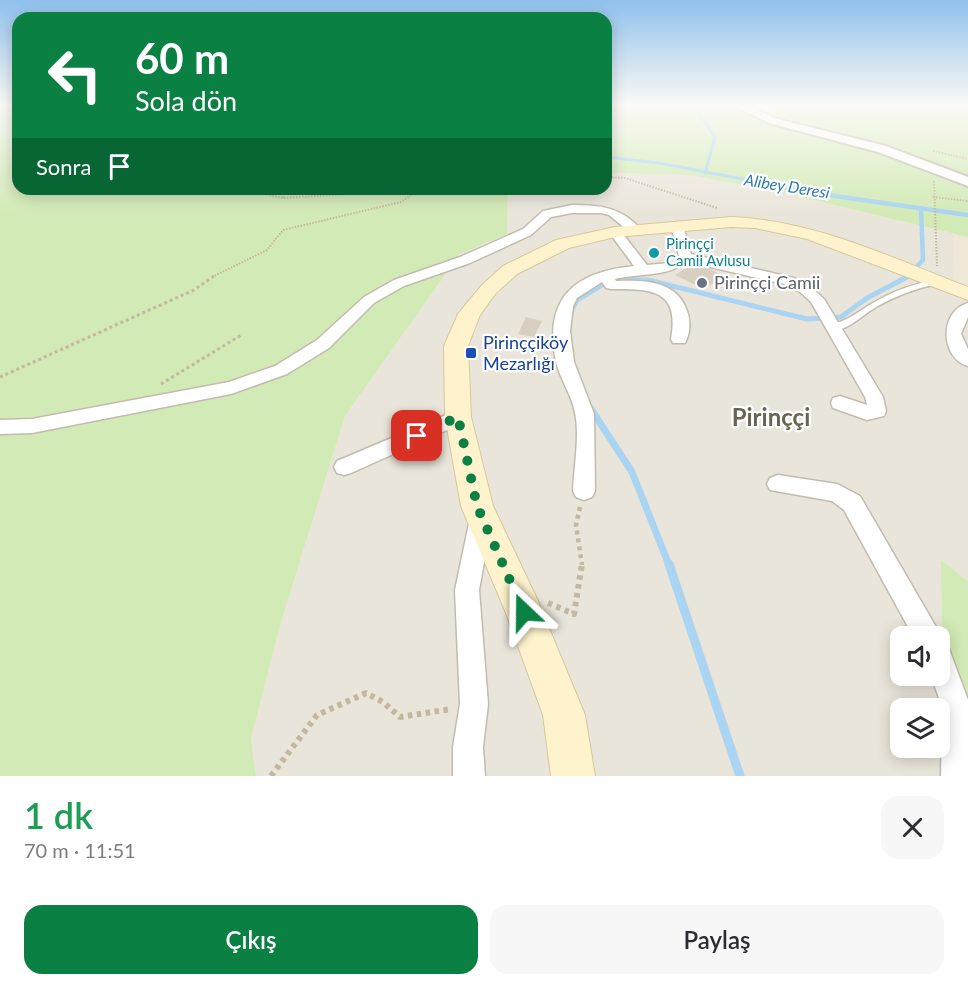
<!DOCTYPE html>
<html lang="tr">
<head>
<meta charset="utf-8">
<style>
  body { margin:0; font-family:Lato,sans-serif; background:#f7f7f7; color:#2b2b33; height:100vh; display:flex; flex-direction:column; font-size:22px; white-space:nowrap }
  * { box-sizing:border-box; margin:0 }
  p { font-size:20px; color:#7c7c81 }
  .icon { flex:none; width:33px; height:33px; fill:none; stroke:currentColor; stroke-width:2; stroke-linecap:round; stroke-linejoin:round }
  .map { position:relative; height:776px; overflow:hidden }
  .drawer { display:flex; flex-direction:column; background:#fff; flex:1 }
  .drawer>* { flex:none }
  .guide { position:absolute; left:12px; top:12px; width:600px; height:183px; border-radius:18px; box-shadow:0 3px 15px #0003; background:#0b8043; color:#fff; overflow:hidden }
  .fabs { position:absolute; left:890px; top:626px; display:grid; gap:12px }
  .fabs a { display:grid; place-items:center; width:60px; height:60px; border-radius:12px; background:#fff; box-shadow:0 3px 15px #0003; font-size:30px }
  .pin { position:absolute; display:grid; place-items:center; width:51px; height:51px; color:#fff; margin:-26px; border-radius:12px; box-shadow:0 3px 9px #0006 }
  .me { position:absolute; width:66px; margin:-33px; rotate:337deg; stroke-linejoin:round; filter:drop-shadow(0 0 4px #0008) }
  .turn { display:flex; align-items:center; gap:21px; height:126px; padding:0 24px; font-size:27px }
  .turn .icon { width:78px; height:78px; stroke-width:2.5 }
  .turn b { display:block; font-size:42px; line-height:51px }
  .then { display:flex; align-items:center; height:57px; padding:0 24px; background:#0003; gap:12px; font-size:22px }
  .round { display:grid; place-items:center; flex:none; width:63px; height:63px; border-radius:18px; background:#f7f7f7 }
  .summary { display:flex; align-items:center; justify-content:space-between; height:102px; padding:0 24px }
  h1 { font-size:36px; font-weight:600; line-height:45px; color:#1e9e55 }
  .cta { display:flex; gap:12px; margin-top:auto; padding:12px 24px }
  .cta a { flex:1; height:69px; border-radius:18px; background:#0b8043; color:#fff; font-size:24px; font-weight:600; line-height:69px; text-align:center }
  .cta a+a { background:#f7f7f7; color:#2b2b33 }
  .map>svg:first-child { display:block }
  .residential { fill:#eae5da; fill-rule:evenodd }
  .education { fill:#efe8d6 }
  .green { fill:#d2eab5 }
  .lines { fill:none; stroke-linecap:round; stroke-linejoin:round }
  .stream-far4 { stroke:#a9d4f2; stroke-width:3 }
  .stream-far3 { stroke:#a9d4f2; stroke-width:4.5 }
  .stream-far2 { stroke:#a9d4f2; stroke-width:5 }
  .stream-far1 { stroke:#a9d4f2; stroke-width:7 }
  .stream { stroke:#a9d4f2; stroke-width:9 }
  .building { fill:#d8cfc1 }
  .service-casing { stroke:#c2bbae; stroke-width:3 }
  .minor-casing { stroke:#c2bbae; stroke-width:3 }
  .tertiary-casing { stroke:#c2bbae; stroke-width:4 }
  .secondary-casing { stroke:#d6c79b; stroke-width:2 }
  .path-far3 { stroke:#c4b79f; stroke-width:2; stroke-dasharray:1.5 1.5; stroke-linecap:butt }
  .path-far2 { stroke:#c4b79f; stroke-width:3; stroke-dasharray:3 3; stroke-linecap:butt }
  .path-far1 { stroke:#c4b79f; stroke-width:4.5; stroke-dasharray:4 4; stroke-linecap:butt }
  .path { stroke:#c4b79f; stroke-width:6; stroke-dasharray:4.5 4.5; stroke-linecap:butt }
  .service { fill:#fff; fill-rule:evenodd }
  .minor { fill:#fff; fill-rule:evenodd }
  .tertiary { fill:#fff; fill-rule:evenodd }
  .secondary { fill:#fff3cd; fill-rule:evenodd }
  .route { stroke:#0b8043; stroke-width:10; stroke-dasharray:0 18 }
  .culture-dot { fill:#0f9aa8; stroke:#fff; stroke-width:2 }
  .worship-dot { fill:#6b7280; stroke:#fff; stroke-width:2 }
  .transit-dot { fill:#1a4fb4; stroke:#fff; stroke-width:2 }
  .labels { text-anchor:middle; stroke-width:4.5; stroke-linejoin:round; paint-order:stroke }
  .far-culture-label { font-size:15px; fill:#0d838f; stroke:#fff; text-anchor:start }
  .far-water-label { font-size:16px; font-style:italic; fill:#2e7ab2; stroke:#fff }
  .worship-label { font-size:18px; fill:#5b616d; stroke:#fff; text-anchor:start }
  .transit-label { font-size:18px; fill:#164399; stroke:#fff; text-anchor:start }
  .district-label { font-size:24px; font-weight:bold; fill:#6e6250; stroke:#fff }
</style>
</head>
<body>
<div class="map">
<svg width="968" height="776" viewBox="0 0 968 776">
  <rect width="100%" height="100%" fill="#f6f3ec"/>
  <path class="residential" d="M606,173L689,175L780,192L968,237V581L941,560L943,776H256L251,739L280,626L345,416L460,254L507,234L508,189H606ZM900,636H939V675H900ZM900,708H939V747H900Z"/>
  <path class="education" d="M953,234L968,239V288L954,282Z"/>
  <path class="green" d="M0,106H18V189H508L507,234L460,254L345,416L280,626L251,739L256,776H0Z
    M743,106L776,121L775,106H968V237L780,192L689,175L606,173V107Z
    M941,560L968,581V776H943Z"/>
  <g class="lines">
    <path class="stream-far4" d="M694,106L715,137L705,173
      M606,157L659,163L753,181"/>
    <path class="stream-far3" d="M745,180L814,193L968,215
      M907,277L923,260L921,209"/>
    <path class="stream-far2" d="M618,280H648L807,319L841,317L867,298L909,276
      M570,313L577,300L602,285"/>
    <path class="stream-far1" d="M591,409L632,472L669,565"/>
    <path class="stream" d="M669,564L740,776"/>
  </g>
  <path class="building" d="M691,265L710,269L724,276L704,289L675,275Z
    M526,317L542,321L534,337L518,334Z"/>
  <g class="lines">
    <defs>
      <path id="service" d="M935,280L939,282L938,284C915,288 896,296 876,307C866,313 855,323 844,328C839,330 835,329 831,326L832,324C847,322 860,310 873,303C893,291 913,284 935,280Z"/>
      <path id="minor" d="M572,205C600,205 622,207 641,230L639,233H631L609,215L601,213H572L551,217L531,235L470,263L404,286L374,303L329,348L287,374L231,394L32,433L0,434V420L32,419L229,382L275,366L317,340L364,297L394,280L460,257L523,229L543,211Z
        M677,222L683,226L691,254L794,278L810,286L824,299L883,397L886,411L884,416L867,420L833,408L831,403L833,398L840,396L867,405L865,397L811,302L800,292L784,284L680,260L671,226Z
        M615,228L619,229L647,265L670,263L677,267C668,275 629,275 615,279L616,281C643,280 677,280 687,311C691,321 690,334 685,343H673L671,339C680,289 651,289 611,289L606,288L602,282L577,298L573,306L570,331L574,362L594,414L595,491L592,497L584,500L576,497L573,491C574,468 580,434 575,413C572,395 560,379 556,362C543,298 574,272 634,266L609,232Z
        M968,303V317L961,334L968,349V366C940,358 939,311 968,303Z
        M458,410L465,412L467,417L465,422L351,473L344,475L337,473L334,467L337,461Z
        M778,475L837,484L860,496L936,627L940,636L939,639V636H913L844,510L832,501L770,490L767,484L770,478Z
        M481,509L489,512L492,519L479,590L488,704L483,747L485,776H453V747L460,704L455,590L470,519L473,512Z
        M939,645L949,649L968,700V776H941L942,707L931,675H939Z"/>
      <path id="tertiary" d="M735,106H749L777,119L886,146L968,177V186L878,152L769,123Z"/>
      <path id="secondary" d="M731,217C814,220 892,258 968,287V300L807,239L755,228L731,227L615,237L569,248L517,274L496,293L480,315L468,346L471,417L493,506L537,599L585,715L595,776H551L543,715L506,613L461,506L445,417L444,346L458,314L482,285L503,266L556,240L615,227Z"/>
    </defs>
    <use href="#service" class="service-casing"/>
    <use href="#minor" class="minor-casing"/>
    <use href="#tertiary" class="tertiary-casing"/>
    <use href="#secondary" class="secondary-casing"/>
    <path class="path-far3" d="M933,151L968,159
      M606,177L625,178L717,208
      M934,181L937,266
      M243,189L283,198L428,189
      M933,197L968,201
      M283,198L286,189
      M212,277L267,250L283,230L401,202L418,190"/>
    <path class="path-far2" d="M0,377L194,290L214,276
      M161,384L243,334"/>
    <path class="path-far1" d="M580,507L576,525L582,565"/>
    <path class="path" d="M548,603L574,614L582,564
      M271,776L317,715L366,693L383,702L400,717L451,709"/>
    <use href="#service" class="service"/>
    <use href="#minor" class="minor"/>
    <use href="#tertiary" class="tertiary"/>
    <use href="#secondary" class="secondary"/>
  </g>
  <linearGradient id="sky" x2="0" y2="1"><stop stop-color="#8fc1ec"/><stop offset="0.49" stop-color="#fbfaf6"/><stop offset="1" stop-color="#fbfaf6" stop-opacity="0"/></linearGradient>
  <rect width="968" height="215" fill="url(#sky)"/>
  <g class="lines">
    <path class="route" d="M417,436L458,417L477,506L524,612"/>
  </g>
  <circle class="culture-dot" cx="654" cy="253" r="6"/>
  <circle class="worship-dot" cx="702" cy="283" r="6"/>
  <rect class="transit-dot" x="465" y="347" width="12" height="12" rx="3"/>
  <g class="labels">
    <g class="far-culture-label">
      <text x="666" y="249">Pirinççi<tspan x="666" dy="17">Camii Avlusu</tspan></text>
    </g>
    <g class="far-water-label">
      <text transform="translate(787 186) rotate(9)" y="6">Alibey Deresi</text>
    </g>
    <g class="worship-label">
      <text x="714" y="289">Pirinççi Camii</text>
    </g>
    <g class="transit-label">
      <text x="483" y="349">Pirinççiköy<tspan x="483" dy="21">Mezarlığı</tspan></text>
    </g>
    <g class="district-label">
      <text x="771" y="426">Pirinççi</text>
    </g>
  </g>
</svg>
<div class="fabs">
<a><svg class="icon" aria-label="sound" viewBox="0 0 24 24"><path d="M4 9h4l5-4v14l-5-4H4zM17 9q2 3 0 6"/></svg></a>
<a><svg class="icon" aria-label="layers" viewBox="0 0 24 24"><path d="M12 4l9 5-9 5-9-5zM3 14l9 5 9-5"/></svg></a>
</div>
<div class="pin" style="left:417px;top:436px;background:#d93025"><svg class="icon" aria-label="arrive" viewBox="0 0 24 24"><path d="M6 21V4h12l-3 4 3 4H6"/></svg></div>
<svg class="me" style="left:524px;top:612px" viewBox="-20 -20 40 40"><path d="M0-17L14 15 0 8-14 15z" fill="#0b8043" stroke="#fff" stroke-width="4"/></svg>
<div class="guide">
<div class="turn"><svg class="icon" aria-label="left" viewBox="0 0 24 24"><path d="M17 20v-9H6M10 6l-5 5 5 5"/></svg><div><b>60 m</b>Sola dön</div></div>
<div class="then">Sonra<svg class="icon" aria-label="arrive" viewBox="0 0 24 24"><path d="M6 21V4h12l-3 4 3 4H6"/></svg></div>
</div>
</div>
<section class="drawer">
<div class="summary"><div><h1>1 dk</h1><p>70 m · 11:51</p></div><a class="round"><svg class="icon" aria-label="close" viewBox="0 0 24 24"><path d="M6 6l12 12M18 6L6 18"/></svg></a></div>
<div class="cta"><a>Çıkış</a><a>Paylaş</a></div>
</section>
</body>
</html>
